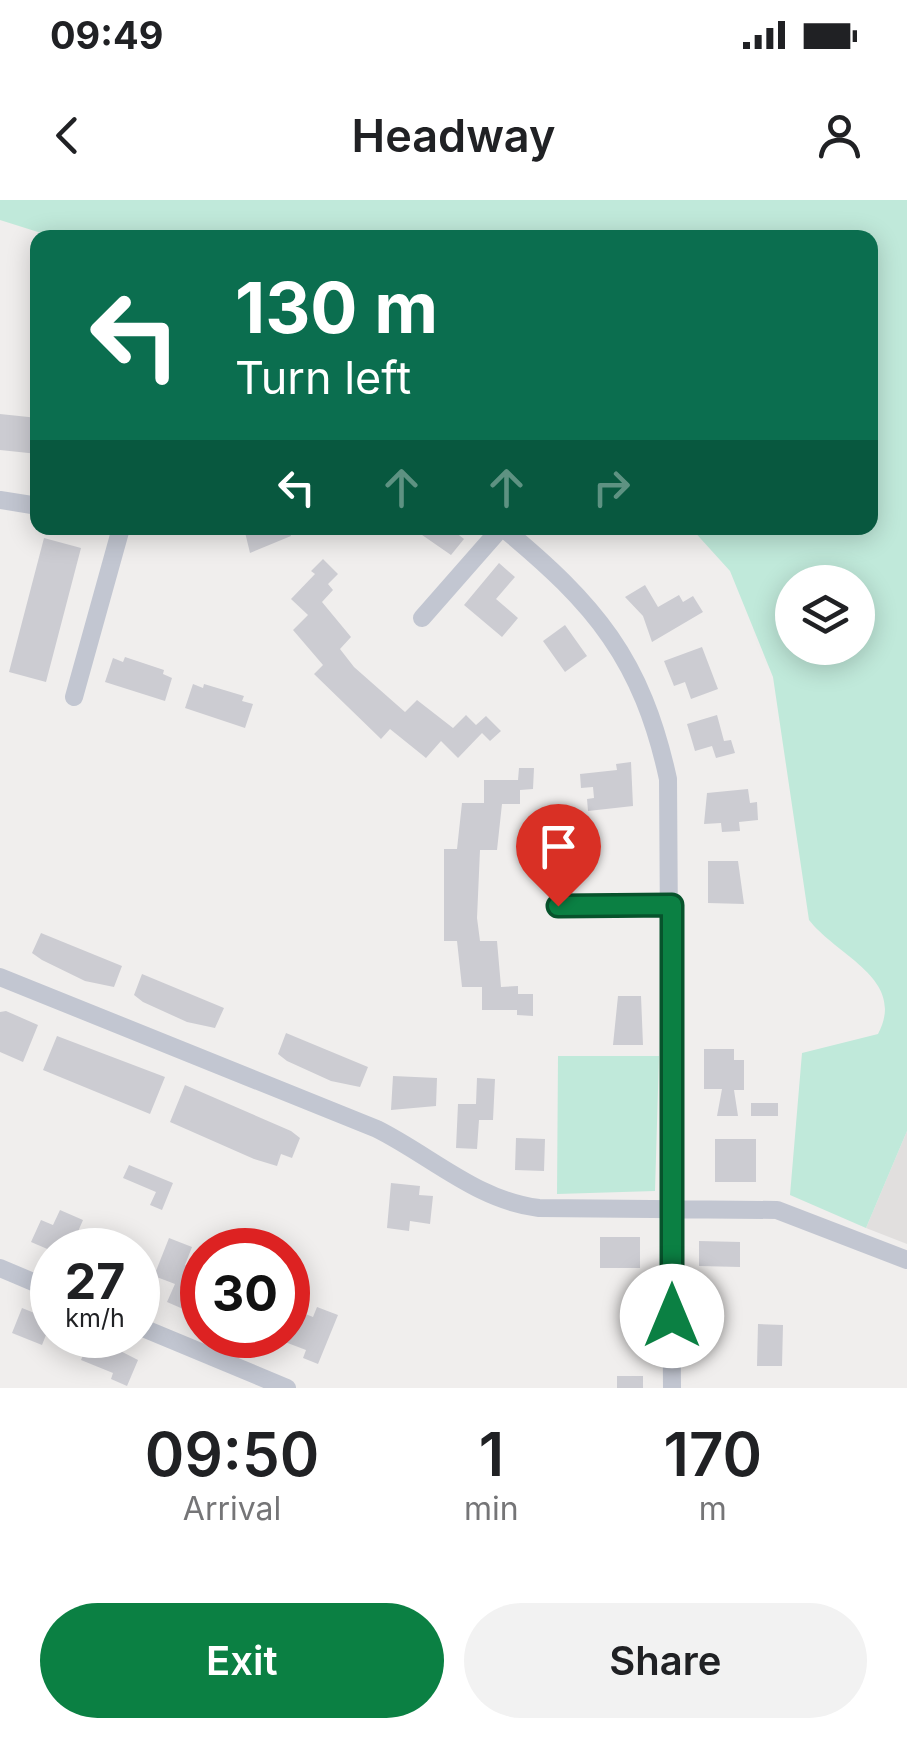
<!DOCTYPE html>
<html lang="en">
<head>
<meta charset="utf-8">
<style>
  body { margin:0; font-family:Inter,sans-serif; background:#f2f2f2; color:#202124; height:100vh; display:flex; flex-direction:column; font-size:38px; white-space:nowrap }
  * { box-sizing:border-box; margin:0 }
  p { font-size:32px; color:#757577 }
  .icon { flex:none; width:55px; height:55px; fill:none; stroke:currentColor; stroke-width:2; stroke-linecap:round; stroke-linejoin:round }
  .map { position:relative; height:1188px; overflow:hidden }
  .panel { display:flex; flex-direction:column; background:#fff; flex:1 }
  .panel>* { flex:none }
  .hud { position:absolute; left:30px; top:30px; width:848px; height:305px; border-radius:20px; box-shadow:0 5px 25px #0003; background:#0b6e4f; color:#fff; overflow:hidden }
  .controls { position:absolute; left:775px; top:365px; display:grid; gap:20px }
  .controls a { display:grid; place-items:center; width:100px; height:100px; border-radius:50%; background:#fff; box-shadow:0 5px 25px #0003; font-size:50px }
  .speed { position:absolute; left:30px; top:1028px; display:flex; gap:20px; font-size:50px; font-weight:700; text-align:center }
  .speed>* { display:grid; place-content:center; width:130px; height:130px; border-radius:50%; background:#fff; box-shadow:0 5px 25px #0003; line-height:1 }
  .speed small { font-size:25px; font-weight:400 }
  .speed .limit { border:15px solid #d22; background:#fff; color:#111 }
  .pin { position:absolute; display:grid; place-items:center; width:85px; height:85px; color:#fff; margin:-102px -42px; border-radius:50% 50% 50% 0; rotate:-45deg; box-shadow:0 0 10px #0007 }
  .pin .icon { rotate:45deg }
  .me { position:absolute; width:110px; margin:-55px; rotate:0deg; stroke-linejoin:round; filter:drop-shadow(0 0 8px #0008) }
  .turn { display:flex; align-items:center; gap:35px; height:210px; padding:0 40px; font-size:45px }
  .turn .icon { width:130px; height:130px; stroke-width:2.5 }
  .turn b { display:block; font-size:70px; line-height:85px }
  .lanes { display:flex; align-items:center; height:95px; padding:0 40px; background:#0003; justify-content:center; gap:50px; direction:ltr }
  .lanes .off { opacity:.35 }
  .eta { display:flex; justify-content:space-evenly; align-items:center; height:170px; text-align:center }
  .eta b { font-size:60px; font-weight:600; line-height:70px }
  .primary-button { display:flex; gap:20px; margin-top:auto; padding:20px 40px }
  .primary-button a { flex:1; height:115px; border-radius:60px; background:#0b8043; color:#fff; font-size:40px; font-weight:600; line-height:115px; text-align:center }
  .primary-button a+a { background:#f2f2f2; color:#202124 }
  .status { display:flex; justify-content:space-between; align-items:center; height:70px; padding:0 50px; background:#fff; direction:ltr }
  .status svg { height:28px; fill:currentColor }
  header { display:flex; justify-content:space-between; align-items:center; height:130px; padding:0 40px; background:#fff; font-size:45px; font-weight:600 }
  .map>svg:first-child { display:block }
  .education { fill:#e1dfde }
  .green { fill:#c0e9da; fill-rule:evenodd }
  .building { fill:#ccccd2 }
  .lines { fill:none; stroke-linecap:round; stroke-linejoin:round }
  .minor { stroke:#c2c6d1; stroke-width:18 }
  .route-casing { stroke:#07532c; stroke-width:25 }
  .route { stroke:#0b8043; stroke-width:18 }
</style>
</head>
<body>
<div class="status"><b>09:49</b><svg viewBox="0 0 49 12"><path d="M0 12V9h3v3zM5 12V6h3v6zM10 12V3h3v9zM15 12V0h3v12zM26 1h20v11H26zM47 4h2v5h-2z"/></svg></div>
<header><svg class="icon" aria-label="back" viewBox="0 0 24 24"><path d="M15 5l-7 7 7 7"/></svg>Headway<svg class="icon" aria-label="person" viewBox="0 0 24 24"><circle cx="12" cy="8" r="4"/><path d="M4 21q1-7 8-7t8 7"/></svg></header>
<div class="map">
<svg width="907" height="1188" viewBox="0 0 907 1188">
  <rect width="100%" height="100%" fill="#f0eeed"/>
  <path class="education" d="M907,931V1044L866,1028Z"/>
  <path class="green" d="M0,0H907V931L866,1028L790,995L802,853L878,834C907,779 838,757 809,720L773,477L730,371L691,328H870V38H57L0,20ZM792,382H858V448H792Z
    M558,856H659L655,991L557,994Z"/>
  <path class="building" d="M0,214L38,218V254L0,250Z
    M244,328H288L291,336L250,353Z
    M412,328H450L464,339L451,355Z
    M44,338L81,348L46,482L9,472Z
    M323,359L338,374L328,384L333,390L322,402L351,437L340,449L354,467L405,512L417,500L453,528L466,515L476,525L486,516L501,531L490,541L482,533L458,558L441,541L426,558L390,529L381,539L314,474L323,465L293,430L308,415L291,399L315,374L311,371Z
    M499,363L515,377L496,399L518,418L502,437L464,405Z
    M645,385L658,407L679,395L683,402L693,396L703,412L652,442L643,416L625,397Z
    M565,425L587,456L565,472L543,441Z
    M702,447L718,489L691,499L685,482L674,486L664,461Z
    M125,457L164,470L163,474L172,478L165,501L105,482L113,458L123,462Z
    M193,484L203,488L204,484L244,496L242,501L253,504L245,528L185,508Z
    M717,515L724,541L731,540L735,553L716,558L712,546L695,551L687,524Z
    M631,562L633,606L588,611L587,599L594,598L593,587L581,588L580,574L617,570L616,564Z
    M519,568H534L533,589L520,590V604H502L497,650H480L477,718L480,741H497L501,787L518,786V794H533V816L517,815V810H482V787H462L457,741H444V649H457L462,603H484V580H518Z
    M748,589L750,603L757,602L758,620L739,622L740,631L722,632L721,623L704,624L707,593Z
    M708,661H738L744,704L708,703Z
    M41,733L122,766L114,787L85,781L42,760L32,753Z
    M142,774L224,808L215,828L187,822L143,802L134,795Z
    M618,796H641L643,845H613Z
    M6,811L38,825L23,862L0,852V812Z
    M286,833L368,867L360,887L331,881L287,861L278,854Z
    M57,836L165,877L150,914L43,870Z
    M704,849H734V860H744V890H734L738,916H717L722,889H704Z
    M393,876L437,878L436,906L391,910Z
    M477,878L495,879L493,920H479L477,949L456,948L458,904H476Z
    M185,885L291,931L300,938L292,958L281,954L277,966L254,959L170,922Z
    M751,903H778V916H751Z
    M516,938L545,939L544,971L515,970Z
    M715,939H756V982H715Z
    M129,965L173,983L162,1010L150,1005L156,992L123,978Z
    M391,983L420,986L419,995L433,996L430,1024L410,1021L409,1031L387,1028Z
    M60,1010L83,1020L70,1050L52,1051L31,1042L41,1020L53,1025Z
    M600,1037H640V1068H600Z
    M169,1038L192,1047L185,1065L202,1072L190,1112L167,1102L175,1084L154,1076Z
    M699,1041L740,1042V1067L699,1066Z
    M317,1107L338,1115L318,1164L303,1158L306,1150L285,1142L298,1111L313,1117Z
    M22,1108L52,1120L42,1145L12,1133Z
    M758,1124L783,1125L782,1166H757Z
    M91,1136L138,1160L127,1186L111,1179L113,1173L81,1160Z
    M617,1176H643V1188H617Z"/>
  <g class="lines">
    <path class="minor" d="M0,300L38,306
      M503,328C595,404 642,459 668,579L672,1188
      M422,418L501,328
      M74,497L121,328
      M558,706L672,705
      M0,777L377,929C431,956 478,1001 539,1008L777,1010L907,1060
      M0,1068L52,1090
      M138,1126L287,1188"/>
  </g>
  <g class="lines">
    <defs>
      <path id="route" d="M558,706L672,705V1116"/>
    </defs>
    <use href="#route" class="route-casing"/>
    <use href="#route" class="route"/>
  </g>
</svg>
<div class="controls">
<a><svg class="icon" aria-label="layers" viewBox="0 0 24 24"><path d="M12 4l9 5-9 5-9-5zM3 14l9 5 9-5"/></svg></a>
</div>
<div class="speed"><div>27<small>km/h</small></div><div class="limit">30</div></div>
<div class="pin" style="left:558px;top:706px;background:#d93025"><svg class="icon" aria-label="arrive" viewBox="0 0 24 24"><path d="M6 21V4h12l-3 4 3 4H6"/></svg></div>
<svg class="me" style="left:672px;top:1116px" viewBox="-20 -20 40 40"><circle r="19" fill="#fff"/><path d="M0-13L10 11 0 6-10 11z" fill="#0b8043"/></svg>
<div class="hud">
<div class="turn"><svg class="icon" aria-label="left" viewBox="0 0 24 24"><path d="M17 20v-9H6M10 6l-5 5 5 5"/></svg><div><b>130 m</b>Turn left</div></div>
<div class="lanes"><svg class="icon" aria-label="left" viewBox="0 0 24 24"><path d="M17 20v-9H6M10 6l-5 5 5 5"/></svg><svg class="icon off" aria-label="ahead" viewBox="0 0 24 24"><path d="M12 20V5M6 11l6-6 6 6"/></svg><svg class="icon off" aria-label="ahead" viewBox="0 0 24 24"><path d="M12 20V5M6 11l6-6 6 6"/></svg><svg class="icon off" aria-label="right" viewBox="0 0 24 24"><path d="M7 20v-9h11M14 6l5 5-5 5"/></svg></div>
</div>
</div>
<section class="panel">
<div class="eta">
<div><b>09:50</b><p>Arrival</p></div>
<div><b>1</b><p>min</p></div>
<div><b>170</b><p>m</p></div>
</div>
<div class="primary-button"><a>Exit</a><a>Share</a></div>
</section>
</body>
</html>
